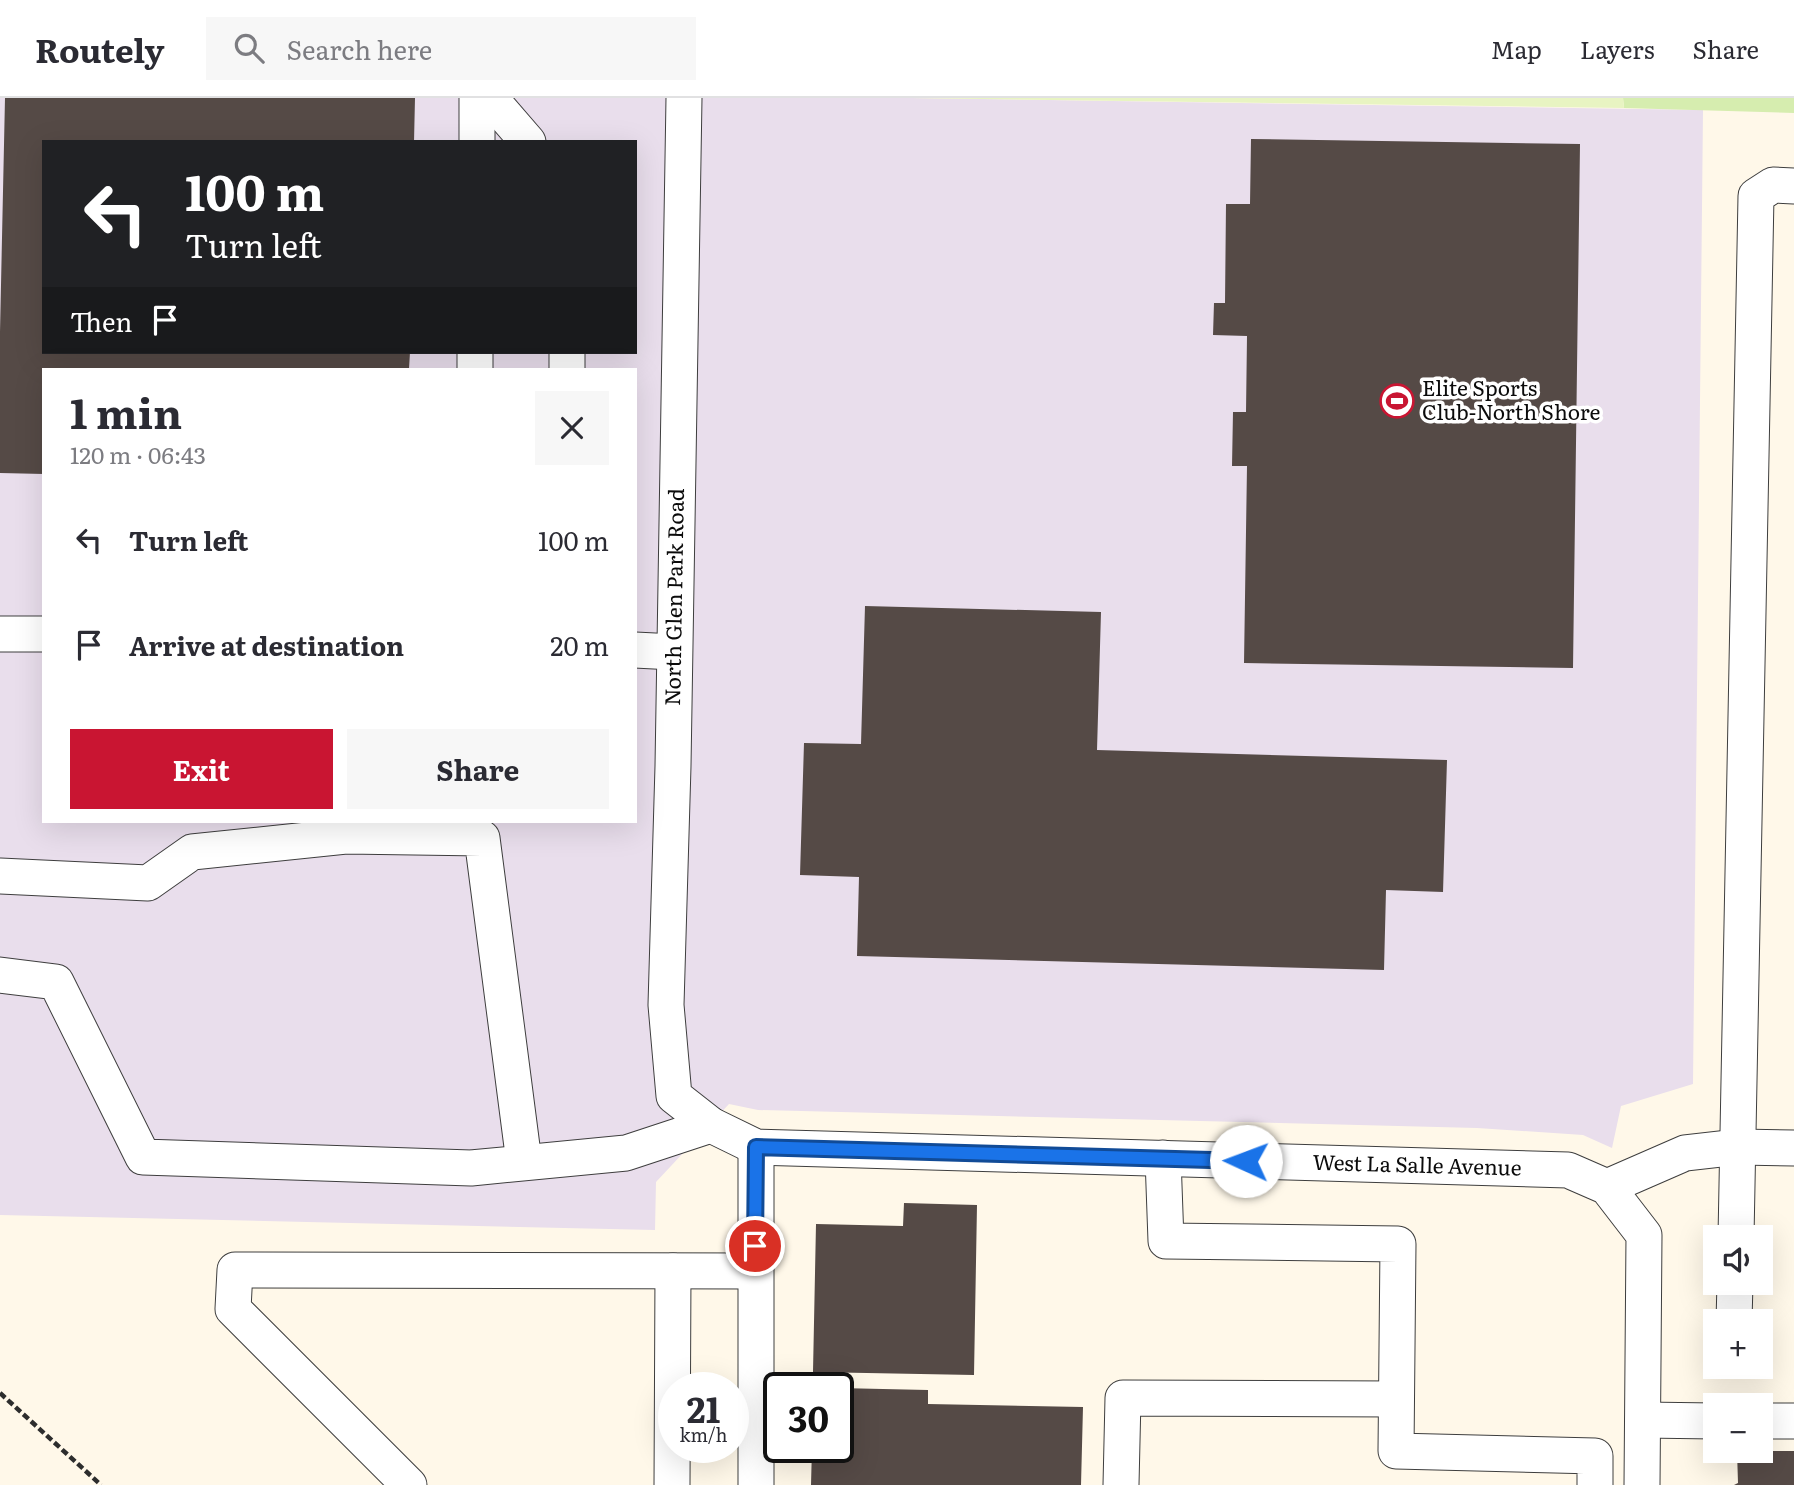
<!DOCTYPE html>
<html lang="en">
<head>
<meta charset="utf-8">
<style>
  body { margin:0; font-family:Literata,serif; background:#f7f7f7; color:#2b2b33; height:100vh; display:flex; flex-direction:column; font-size:26px; white-space:nowrap }
  * { box-sizing:border-box; margin:0 }
  p { font-size:23px; color:#7c7c81 }
  .icon { flex:none; width:38px; height:38px; fill:none; stroke:currentColor; stroke-width:2; stroke-linecap:round; stroke-linejoin:round }
  .map { position:relative; flex:1; overflow:hidden }
  .details { position:absolute; left:42px; top:270px; width:595px; height:455px; display:flex; flex-direction:column; background:#fff; border-radius:0px; box-shadow:0 7px 28px #0002 }
  .details>* { flex:none }
  .top-card { position:absolute; left:42px; top:42px; width:595px; height:214px; border-radius:0px; box-shadow:0 7px 28px #0002; background:#202124; color:#fff; overflow:hidden }
  .controls { position:absolute; left:1703px; top:1127px; display:grid; gap:14px }
  .controls a { display:grid; place-items:center; width:70px; height:70px; border-radius:0px; background:#fff; box-shadow:0 7px 28px #0002; font-size:35px }
  .speed { position:absolute; left:658px; top:1274px; display:flex; gap:14px; font-size:35px; font-weight:700; text-align:center }
  .speed>* { display:grid; place-content:center; width:91px; height:91px; border-radius:50%; background:#fff; box-shadow:0 7px 28px #0002; line-height:1 }
  .speed small { font-size:18px; font-weight:400 }
  .speed .limit { border:4px solid #111; border-radius:10px; background:#fff; color:#111 }
  .pin { position:absolute; display:grid; place-items:center; width:60px; height:60px; color:#fff; margin:-30px; border:4px solid #fff; border-radius:50%; box-shadow:0 2px 7px #0007 }
  .me { position:absolute; width:77px; margin:-38px; rotate:272deg; stroke-linejoin:round; filter:drop-shadow(0 0 5px #0008) }
  .turn { display:flex; align-items:center; gap:24px; height:147px; padding:0 28px; font-size:32px }
  .turn .icon { width:91px; height:91px; stroke-width:2.5 }
  .turn b { display:block; font-size:49px; line-height:60px }
  .then { display:flex; align-items:center; height:66px; padding:0 28px; background:#0003; gap:14px; font-size:26px }
  .round { display:grid; place-items:center; flex:none; width:74px; height:74px; border-radius:0px; background:#f7f7f7 }
  .overview { display:flex; align-items:center; justify-content:space-between; height:119px; padding:0 28px }
  h1 { font-size:42px; font-weight:700; line-height:52px }
  .cta { display:flex; gap:14px; margin-top:auto; padding:14px 28px }
  .cta a { flex:1; height:80px; border-radius:0px; background:#c91532; color:#fff; font-size:28px; font-weight:700; line-height:80px; text-align:center }
  .cta a+a { background:#f7f7f7; color:#2b2b33 }
  ul { padding:0; list-style:none }
  li { display:flex; align-items:center; gap:21px; height:105px; padding:0 28px }
  li div { flex:1 }
  li b { display:block; font-size:26px }
  li em { font-style:normal }
  header { display:flex; align-items:center; gap:42px; box-sizing:border-box; height:98px; padding:0 35px; background:#fff; border-bottom:2px solid #e1e1e2 }
  header strong { font-size:33px }
  nav { display:flex; gap:38px; margin-inline-start:auto; font-size:24px }
  .search { width:490px; height:63px; background:#f7f7f7; display:flex; align-items:center; gap:18px; box-sizing:border-box; padding:0 24px; border-radius:0px; color:#7c7c81; font-size:26px }
  .map>svg:first-child { display:block }
  .industrial { fill:#e9deec; fill-rule:evenodd }
  .green { fill:#d6edaf }
  .pitch { fill:#e8f4c2 }
  .building { fill:#554a46 }
  .lines { fill:none; stroke-linecap:round; stroke-linejoin:round }
  .minor-casing { stroke:#3e3e3e; stroke-width:37 }
  .path { stroke:#2d2d2d; stroke-width:4.5; stroke-dasharray:7 3.5; stroke-linecap:butt }
  .minor { stroke:#fff; stroke-width:35 }
  .route-casing { stroke:#114b97; stroke-width:18 }
  .route { stroke:#1a73e8; stroke-width:12 }
  .labels { text-anchor:middle; stroke-width:7; stroke-linejoin:round; paint-order:stroke }
  .poi-label { font-size:21px; fill:#0b0b0b; stroke:#fff; text-anchor:start }
  .street-label { font-size:21px; fill:#0b0b0b; stroke:#fff }
</style>
</head>
<body>
<header>
<strong>Routely</strong>
<div class="search"><svg class="icon" aria-label="search" viewBox="0 0 24 24"><circle cx="10" cy="10" r="6"/><path d="M15 15l6 6"/></svg>Search here</div>
<nav><a>Map</a><a>Layers</a><a>Share</a></nav>
</header>
<div class="map">
<svg width="1794" height="1387" viewBox="0 0 1794 1387">
  <rect width="100%" height="100%" fill="#fff8e9"/>
  <path class="industrial" d="M0,0H912L1703,12L1693,986L1621,1008L1612,1050L1583,1037L1477,1030L758,1012L729,1006L656,1084L655,1132L0,1117ZM44,44H635V254H44ZM44,271H635V723H44Z"/>
  <path class="green" d="M1623,0H1794V15L1624,10Z"/>
  <path class="pitch" d="M912,0H1623L1624,10Z"/>
  <path class="building" d="M5,0H415L414,44H44V254H410L409,271H44V376L0,375V234Z
    M1251,41L1580,46L1573,570L1244,565L1247,368H1232L1233,314H1246L1247,238L1213,237L1214,205H1225L1226,106H1250Z
    M865,508L1101,514L1097,652L1447,662L1443,794L1386,792L1384,872L857,858L859,779L800,777L804,645L861,646Z
    M904,1105L977,1107L974,1277L813,1274L816,1126L903,1128Z
    M838,1290L928,1292V1306L1083,1309L1081,1387H811L812,1349H838Z
    M1737,1353H1794V1387H1734L1738,1385Z"/>
  <g class="lines">
    <defs>
      <g id="minor">
        <path d="M490,0L528,44"/>
        <path id="s1" d="M684,0L673,668L666,907L674,998L711,1027L756,1049L1568,1072L1607,1089L1644,1137L1642,1387"/>
        <path d="M477,44V0"/>
        <path d="M475,271V254"/>
        <path d="M567,271V254"/>
        <path d="M0,536H44"/>
        <path d="M635,552L674,554"/>
        <path d="M0,778L148,785L192,754L346,738L482,740L524,1064"/>
        <path d="M0,877L56,884L143,1059L471,1070L626,1055L711,1027"/>
        <path d="M1163,1060L1166,1143L1398,1146L1396,1353L1595,1358V1387"/>
        <path d="M1607,1089L1685,1055L1738,1049L1794,1050"/>
        <path d="M1736,1139L1756,98L1773,87L1794,88"/>
        <path d="M1734,1223L1735,1185"/>
        <path d="M1643,1322L1715,1323"/>
        <path d="M1760,1323H1794"/>
        <path d="M409,1387L233,1211L235,1172L755,1173"/>
        <path d="M672,1387L673,1173"/>
        <path d="M756,1387V1049"/>
        <path d="M1121,1387L1123,1300L1396,1301"/>
      </g>
    </defs>
    <use href="#minor" class="minor-casing"/>
    <path class="path" d="M0,1295L101,1387"/>
    <use href="#minor" class="minor"/>
  </g>
  <g class="lines">
    <defs>
      <path id="route" d="M755,1148L756,1049L1246,1063"/>
    </defs>
    <use href="#route" class="route-casing"/>
    <use href="#route" class="route"/>
  </g>
  <defs>
    <symbol id="stadium-ring" viewBox="-11 -11 22 22"><circle r="9.5" fill="#fff" stroke="#c91532" stroke-width="1.5"/><path d="M0-5a6.5 5 0 1 0 0 10a6.5 5 0 1 0 0-10ZM-3.5-1.8h7v3.6h-7Z" fill="#c91532"/></symbol>
  </defs>
  <g fill-rule="evenodd">
    <use href="#stadium-ring" x="1378" y="284" width="38" height="38"/>
  </g>
  <g class="labels">
    <g class="poi-label">
      <text x="1422" y="298">Elite Sports<tspan x="1422" dy="24">Club-North Shore</tspan></text>
    </g>
    <g class="street-label">
      <text transform="translate(675 499) rotate(-89)" y="7">North Glen Park Road</text>
      <text dy="7" stroke="none"><textPath href="#s1" startOffset="1757">West La Salle Avenue</textPath></text>
    </g>
  </g>
</svg>
<div class="controls">
<a><svg class="icon" aria-label="sound" viewBox="0 0 24 24"><path d="M4 9h4l5-4v14l-5-4H4zM17 9q2 3 0 6"/></svg></a>
<a>+</a>
<a>−</a>
</div>
<div class="speed"><div>21<small>km/h</small></div><div class="limit">30</div></div>
<div class="pin" style="left:755px;top:1148px;background:#d93025"><svg class="icon" aria-label="arrive" viewBox="0 0 24 24"><path d="M6 21V4h12l-3 4 3 4H6"/></svg></div>
<svg class="me" style="left:1246px;top:1063px" viewBox="-20 -20 40 40"><circle r="19" fill="#fff"/><path d="M0-13L10 11 0 6-10 11z" fill="#1a73e8"/></svg>
<div class="top-card">
<div class="turn"><svg class="icon" aria-label="left" viewBox="0 0 24 24"><path d="M17 20v-9H6M10 6l-5 5 5 5"/></svg><div><b>100 m</b>Turn left</div></div>
<div class="then">Then<svg class="icon" aria-label="arrive" viewBox="0 0 24 24"><path d="M6 21V4h12l-3 4 3 4H6"/></svg></div>
</div>
<section class="details">
<div class="overview"><div><h1>1 min</h1><p>120 m · 06:43</p></div><a class="round"><svg class="icon" aria-label="close" viewBox="0 0 24 24"><path d="M6 6l12 12M18 6L6 18"/></svg></a></div>
<ul>
<li><svg class="icon" aria-label="left" viewBox="0 0 24 24"><path d="M17 20v-9H6M10 6l-5 5 5 5"/></svg><div><b>Turn left</b></div><em>100 m</em></li>
<li><svg class="icon" aria-label="arrive" viewBox="0 0 24 24"><path d="M6 21V4h12l-3 4 3 4H6"/></svg><div><b>Arrive at destination</b></div><em>20 m</em></li>
</ul>
<div class="cta"><a>Exit</a><a>Share</a></div>
</section>
</div>
</body>
</html>
